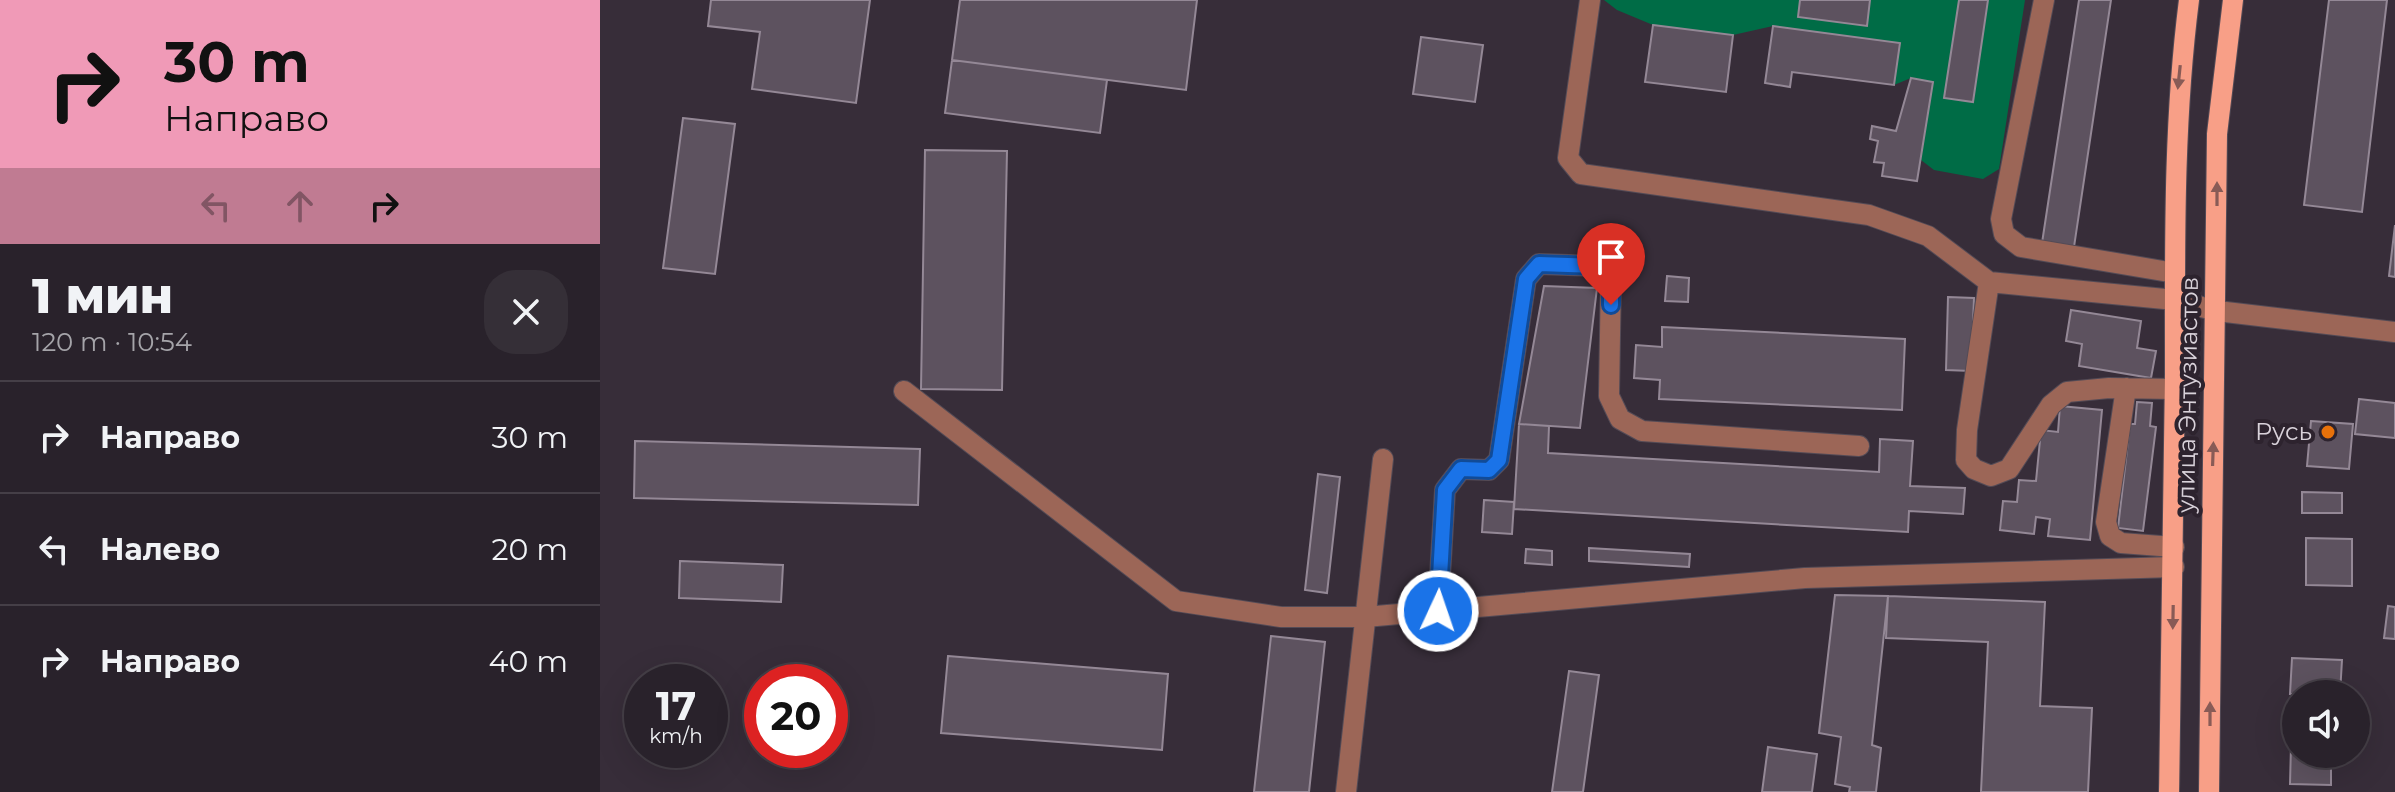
<!DOCTYPE html>
<html lang="ru">
<head>
<meta charset="utf-8">
<style>
  body { margin:0; font-family:Montserrat,sans-serif; background:#352f37; color:#f1f3f6; height:100vh; display:flex; flex-direction:column; font-size:30px; white-space:nowrap }
  * { box-sizing:border-box; margin:0 }
  p { font-size:26px; color:#a5a4a9 }
  .icon { flex:none; width:44px; height:44px; fill:none; stroke:currentColor; stroke-width:2; stroke-linecap:round; stroke-linejoin:round }
  .map { position:relative; flex:1; overflow:hidden }
  .panel { display:flex; flex-direction:column; background:#29222b; width:600px }
  .panel>* { flex:none }
  .guide { background:#f09ab7; color:#111; overflow:hidden }
  .controls { position:absolute; left:1682px; top:680px; display:grid; gap:16px }
  .controls a { display:grid; place-items:center; width:88px; height:88px; border-radius:50%; background:#29222b; box-shadow:0 8px 32px #0002,0 0 0 2px #453f47; font-size:40px }
  .speed { position:absolute; left:24px; top:664px; display:flex; gap:16px; font-size:40px; font-weight:700; text-align:center }
  .speed>* { display:grid; place-content:center; width:104px; height:104px; border-radius:50%; background:#29222b; box-shadow:0 8px 32px #0002,0 0 0 2px #453f47; line-height:1 }
  .speed small { font-size:20px; font-weight:400 }
  .speed .limit { border:12px solid #d22; background:#fff; color:#111 }
  .pin { position:absolute; display:grid; place-items:center; width:68px; height:68px; color:#fff; margin:-82px -34px; border-radius:50% 50% 50% 0; rotate:-45deg; box-shadow:0 0 8px #0007 }
  .pin .icon { rotate:45deg }
  .me { position:absolute; width:88px; margin:-44px; rotate:3deg; stroke-linejoin:round; filter:drop-shadow(0 0 6px #0008) }
  .turn { display:flex; align-items:center; gap:28px; height:168px; padding:0 32px; font-size:36px }
  .turn .icon { width:104px; height:104px; stroke-width:2.5 }
  .turn b { display:block; font-size:56px; line-height:68px }
  .lanes { display:flex; align-items:center; height:76px; padding:0 32px; background:#0003; justify-content:center; gap:40px; direction:ltr }
  .lanes .off { opacity:.35 }
  .round { display:grid; place-items:center; flex:none; width:84px; height:84px; border-radius:32px; background:#352f37 }
  .head { display:flex; align-items:center; justify-content:space-between; height:136px; padding:0 32px }
  h1 { font-size:48px; font-weight:800; line-height:60px }
  ul { padding:0; list-style:none }
  li { display:flex; align-items:center; gap:24px; height:112px; padding:0 32px; border-top:2px solid #453f47 }
  li div { flex:1 }
  li b { display:block; font-size:30px }
  li em { font-style:normal }
  main { display:flex; flex:1; min-height:0 }
  .map>svg:first-child { display:block }
  .forest { fill:#006c46 }
  .building { fill:#5d525f; stroke:#948896; stroke-width:2 }
  .lines { fill:none; stroke-linecap:round; stroke-linejoin:round }
  .minor-casing { stroke:#544b56; stroke-width:22 }
  .major-casing { stroke:#544b56; stroke-width:22 }
  .minor { stroke:#9c6657; stroke-width:20 }
  .major { stroke:#f89f87; stroke-width:20 }
  .oneway { fill:#885b56 }
  .route-casing { stroke:#114b97; stroke-width:20 }
  .route { stroke:#1a73e8; stroke-width:14 }
  .food-dot { fill:#e8710a; stroke:#2d232e; stroke-width:3 }
  .labels { text-anchor:middle; stroke-width:8; stroke-linejoin:round; paint-order:stroke }
  .street-label { font-size:24px; fill:#d9d2da; stroke:#2d232e }
  .poi-label { font-size:24px; fill:#d9d2da; stroke:#2d232e; text-anchor:end }
</style>
</head>
<body>
<main>
<section class="panel">
<div class="guide">
<div class="turn"><svg class="icon" aria-label="right" viewBox="0 0 24 24"><path d="M7 20v-9h11M14 6l5 5-5 5"/></svg><div><b>30 m</b>Направо</div></div>
<div class="lanes"><svg class="icon off" aria-label="left" viewBox="0 0 24 24"><path d="M17 20v-9H6M10 6l-5 5 5 5"/></svg><svg class="icon off" aria-label="ahead" viewBox="0 0 24 24"><path d="M12 20V5M6 11l6-6 6 6"/></svg><svg class="icon" aria-label="right" viewBox="0 0 24 24"><path d="M7 20v-9h11M14 6l5 5-5 5"/></svg></div>
</div>
<div class="head"><div><h1>1 мин</h1><p>120 m · 10:54</p></div><a class="round"><svg class="icon" aria-label="close" viewBox="0 0 24 24"><path d="M6 6l12 12M18 6L6 18"/></svg></a></div>
<ul>
<li><svg class="icon" aria-label="right" viewBox="0 0 24 24"><path d="M7 20v-9h11M14 6l5 5-5 5"/></svg><div><b>Направо</b></div><em>30 m</em></li>
<li><svg class="icon" aria-label="left" viewBox="0 0 24 24"><path d="M17 20v-9H6M10 6l-5 5 5 5"/></svg><div><b>Налево</b></div><em>20 m</em></li>
<li><svg class="icon" aria-label="right" viewBox="0 0 24 24"><path d="M7 20v-9h11M14 6l5 5-5 5"/></svg><div><b>Направо</b></div><em>40 m</em></li>
</ul>
</section>
<div class="map">
<svg width="1795" height="792" viewBox="0 0 1795 792">
  <rect width="100%" height="100%" fill="#372d39"/>
  <path class="forest" d="M1004,0H1425L1399,169L1383,179L1334,170L1321,160L1333,82L1311,78L1294,85L1299,43L1173,26L1133,35L1053,25L1017,10Z"/>
  <path class="building" d="M111,0H270L256,103L152,89L160,32L108,26Z
    M360,0H597L586,90L352,60Z
    M1200,0H1270L1267,26L1198,17Z
    M1359,0H1388L1373,102L1344,98Z
    M1479,0H1511L1474,247L1442,243Z
    M1729,0H1787L1762,212L1704,205Z
    M1053,25L1133,35L1126,92L1045,82Z
    M1173,26L1300,43L1294,85L1192,72L1190,87L1165,83Z
    M821,37L883,45L875,102L813,94Z
    M352,60L507,80L500,133L345,113Z
    M1311,78L1333,82L1317,181L1282,176L1284,163L1274,162L1278,141L1270,139L1272,126L1296,131Z
    M83,118L135,124L115,274L63,268Z
    M325,150L407,151L402,390L321,389Z
    M1795,225V277L1789,276Z
    M1067,276L1089,278L1088,302L1065,301Z
    M944,286L997,288L980,428L919,424Z
    M1348,297L1374,298L1371,371L1346,370Z
    M1471,310L1541,321L1537,348L1556,351L1551,378L1479,366L1482,344L1466,341Z
    M1062,327L1305,339L1302,410L1059,399L1060,380L1034,378L1036,345L1062,347Z
    M1759,399L1795,403V438L1755,434Z
    M1537,402L1552,403L1550,426L1556,427L1543,531L1518,528L1530,424H1535Z
    M1460,406L1502,410L1490,540L1448,536L1450,519L1436,517L1434,534L1400,530L1403,501L1417,502L1419,480L1436,481L1441,430L1458,432Z
    M1711,421L1753,424L1749,469L1707,466Z
    M919,424L949,426L948,453L1279,472L1280,439L1313,441L1310,486L1365,488L1363,514L1309,511L1308,532L914,509Z
    M35,441L320,449L318,505L34,498Z
    M718,474L740,477L727,593L705,590Z
    M1702,492L1742,493V513H1702Z
    M884,500L914,502L912,534L882,532Z
    M1706,538L1752,539V586L1706,585Z
    M989,548L1090,554L1089,567L989,561Z
    M926,549L952,551V565L925,563Z
    M80,561L183,565L181,602L79,598Z
    M1235,595L1288,596L1272,745L1281,748L1276,792H1249L1250,787L1235,784L1241,737L1219,733Z
    M1288,596L1445,602L1440,706L1492,708L1488,792H1381L1388,642L1286,638Z
    M1788,606L1795,607V639L1784,638Z
    M671,636L725,642L709,792H654Z
    M348,656L568,674L562,750L341,733Z
    M1692,658L1742,660L1740,694H1690Z
    M969,671L999,675L983,792H952Z
    M1691,745H1696V754H1731V785L1690,784Z
    M1168,747L1217,754L1212,792H1162Z"/>
  <g class="lines">
    <defs>
      <path id="minor" d="M990,0L968,158L981,174L1269,215L1328,236L1389,282L1575,300L1617,311L1795,332
        M1444,0L1401,219L1404,234L1421,247L1575,273
        M1389,282L1367,430L1366,460L1374,469L1391,476L1409,469L1451,405L1467,392L1509,388L1575,389
        M1526,388L1506,522L1510,536L1521,543L1574,547
        M304,391L576,601L681,617H765L1205,578L1574,567
        M838,611L845,490L861,469L889,470L899,460L926,279L939,264L997,266L1011,274L1009,396L1020,419L1042,431L1259,446
        M746,792L783,459"/>
      <path id="major" d="M1569,792C1572,653 1574,514 1575,374C1575,249 1573,125 1589,0
        M1609,792L1617,134L1633,0"/>
    </defs>
    <use href="#minor" class="minor-casing"/>
    <use href="#major" class="major-casing"/>
    <use href="#minor" class="minor"/>
    <use href="#major" class="major"/>
  </g>
  <defs><path id="oneway-solid" d="M-6-.8H1V-3.2L6.5 0L1 3.2V.8H-6Z" transform="scale(2)"/></defs>
  <g class="oneway">
    <use href="#oneway-solid" transform="translate(1579 77) rotate(96)"/>
    <use href="#oneway-solid" transform="translate(1617 194) rotate(-90)"/>
    <use href="#oneway-solid" transform="translate(1613 454) rotate(-88)"/>
    <use href="#oneway-solid" transform="translate(1573 617) rotate(91)"/>
    <use href="#oneway-solid" transform="translate(1610 714) rotate(-90)"/>
  </g>
  <g class="lines">
    <defs>
      <path id="route" d="M838,611L845,490L861,469L889,470L899,460L926,279L939,264L997,266L1011,274V305"/>
    </defs>
    <use href="#route" class="route-casing"/>
    <use href="#route" class="route"/>
  </g>
  <circle class="food-dot" cx="1728" cy="432" r="8"/>
  <g class="labels">
    <g class="street-label">
      <text transform="translate(1588 395) rotate(-89)" y="8">улица Энтузиастов</text>
    </g>
    <g class="poi-label">
      <text x="1712" y="440">Русь</text>
    </g>
  </g>
</svg>
<div class="controls">
<a><svg class="icon" aria-label="sound" viewBox="0 0 24 24"><path d="M4 9h4l5-4v14l-5-4H4zM17 9q2 3 0 6"/></svg></a>
</div>
<div class="speed"><div>17<small>km/h</small></div><div class="limit">20</div></div>
<div class="pin" style="left:1011px;top:305px;background:#d93025"><svg class="icon" aria-label="arrive" viewBox="0 0 24 24"><path d="M6 21V4h12l-3 4 3 4H6"/></svg></div>
<svg class="me" style="left:838px;top:611px" viewBox="-20 -20 40 40"><circle r="17" fill="#1a73e8" stroke="#fff" stroke-width="3"/><path d="M0-11L8 9 0 5-8 9z" fill="#fff"/></svg>
</div>
</main>
</body>
</html>
